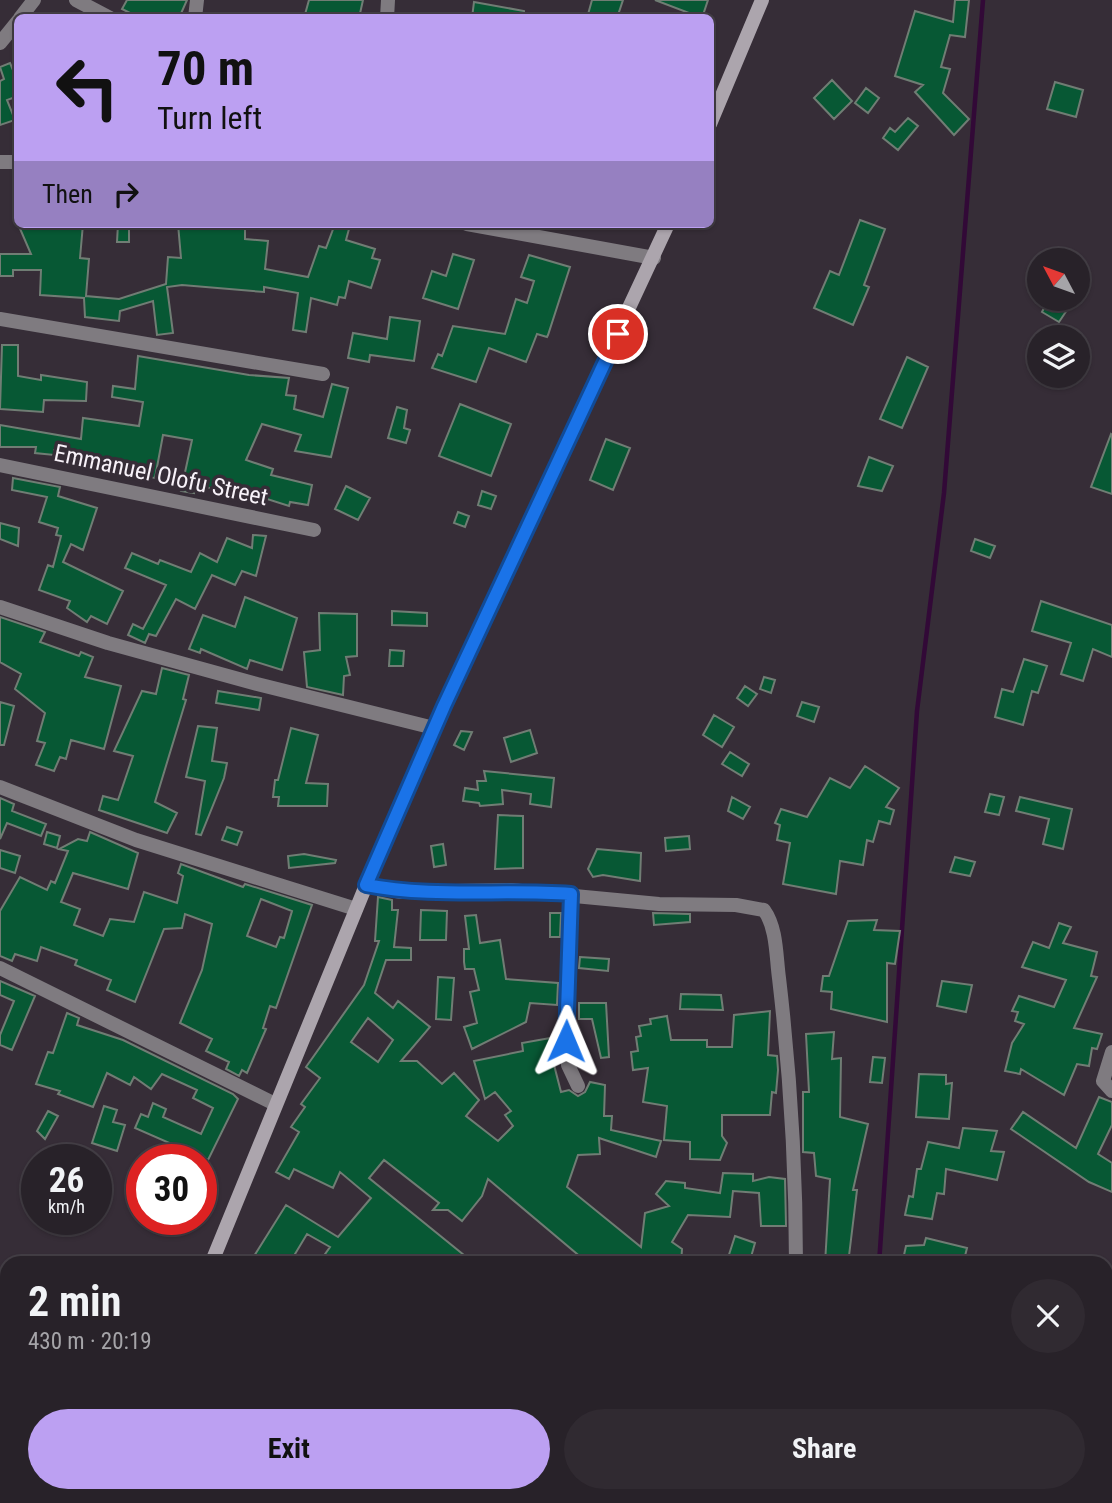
<!DOCTYPE html>
<html lang="en">
<head>
<meta charset="utf-8">
<style>
  body { margin:0; font-family:"Roboto Condensed",sans-serif; background:#302a31; color:#f1f3f6; height:100vh; display:flex; flex-direction:column; font-size:26px; white-space:nowrap }
  * { box-sizing:border-box; margin:0 }
  p { font-size:23px; color:#a5a4a8 }
  .icon { flex:none; width:38px; height:38px; fill:none; stroke:currentColor; stroke-width:2; stroke-linecap:round; stroke-linejoin:round }
  .map { position:relative; flex:1; overflow:hidden }
  .drawer { position:absolute; left:0px; top:1256px; width:1113px; height:247px; display:flex; flex-direction:column; background:#282229; border-radius:21px 21px 0 0; box-shadow:0 2px 5px #0004,0 0 0 2px #443f46 }
  .drawer>* { flex:none }
  .banner { position:absolute; left:14px; top:14px; width:700px; height:214px; border-radius:10px; box-shadow:0 2px 5px #0004,0 0 0 2px #443f46; background:#bca0f2; color:#111; overflow:hidden }
  .needle { width:46px; rotate:311deg }
  .buttons { position:absolute; left:1027px; top:248px; display:grid; gap:14px }
  .buttons a { display:grid; place-items:center; width:63px; height:63px; border-radius:50%; background:#282229; box-shadow:0 2px 5px #0004,0 0 0 2px #443f46; font-size:35px }
  .speed { position:absolute; left:21px; top:1144px; display:flex; gap:14px; font-size:35px; font-weight:700; text-align:center }
  .speed>* { display:grid; place-content:center; width:91px; height:91px; border-radius:50%; background:#282229; box-shadow:0 2px 5px #0004,0 0 0 2px #443f46; line-height:1 }
  .speed small { font-size:18px; font-weight:400 }
  .speed .limit { border:10px solid #d22; background:#fff; color:#111 }
  .pin { position:absolute; display:grid; place-items:center; width:60px; height:60px; color:#fff; margin:-30px; border:4px solid #fff; border-radius:50%; box-shadow:0 2px 7px #0007 }
  .me { position:absolute; width:77px; margin:-38px; rotate:1deg; stroke-linejoin:round; filter:drop-shadow(0 0 5px #0008) }
  .turn { display:flex; align-items:center; gap:24px; height:147px; padding:0 28px; font-size:32px }
  .turn .icon { width:91px; height:91px; stroke-width:2.5 }
  .turn b { display:block; font-size:49px; line-height:60px }
  .then { display:flex; align-items:center; height:66px; padding:0 28px; background:#0003; gap:14px; font-size:26px }
  .round { display:grid; place-items:center; flex:none; width:74px; height:74px; border-radius:37px; background:#302a31 }
  .overview { display:flex; align-items:center; justify-content:space-between; height:119px; padding:0 28px }
  h1 { font-size:42px; font-weight:700; line-height:52px }
  .cta { display:flex; gap:14px; margin-top:auto; padding:14px 28px }
  .cta a { flex:1; height:80px; border-radius:42px; background:#bca0f2; color:#111; font-size:28px; font-weight:700; line-height:80px; text-align:center }
  .cta a+a { background:#302a31; color:#f1f3f6 }
  .map>svg:first-child { display:block }
  .lines { fill:none; stroke-linecap:round; stroke-linejoin:round }
  .stream { stroke:#320937; stroke-width:4.5 }
  .building { fill:#075834; stroke:#707d74; stroke-width:2; fill-rule:evenodd }
  .street { stroke:#7f7b80; stroke-width:14 }
  .secondary { stroke:#aca5ad; stroke-width:14 }
  .route-casing { stroke:#114b97; stroke-width:18 }
  .route { stroke:#1a73e8; stroke-width:12 }
  .labels { text-anchor:middle; stroke-width:7; stroke-linejoin:round; paint-order:stroke }
  .street-label { font-size:24px; fill:#f8f2f9; stroke:#362d37 }
</style>
</head>
<body>
<div class="map">
<svg width="1112" height="1503" viewBox="0 0 1112 1503">
  <rect width="100%" height="100%" fill="#362d37"/>
  <g class="lines">
    <path class="stream" d="M879,1264L917,711L944,493L983,0
      M863,1503L864,1496"/>
  </g>
  <path class="building" d="M127,0H187L179,18H140L122,9Z
    M309,0H363L359,18H304Z
    M592,0H623L617,18H587Z
    M655,0H708L702,18Z
    M955,0H969L965,37L950,35L941,67L950,69L943,93L969,119L954,135L915,92L923,85L895,76L915,11L953,22Z
    M474,2L524,11V18H472Z
    M10,63L18,82V96L7,100L15,120L0,125V81L4,79L0,67Z
    M832,80L852,101L834,119L814,98Z
    M1055,82L1083,90L1076,117L1047,109Z
    M866,88L879,98L868,113L855,103Z
    M908,118L918,126L898,150L883,138L890,128L895,132Z
    M860,220L885,229L864,285L869,287L853,325L814,308L830,271L839,275Z
    M18,224H83L80,258L89,259L86,296L119,299L166,284L168,257L181,258L178,224H245V239L268,241L265,269L308,277L319,246L326,248L335,224L349,229L346,240L375,249L372,258L380,260L371,288L349,281L345,298L339,297L337,305L311,298L306,332L293,330L298,293L264,287V292L182,285L167,287L173,333L157,335L153,301L120,311L119,321L85,317L84,298L40,295L41,270H13V276H0V254H31Z
    M118,224H129V242H117Z
    M453,254L474,260L458,309L423,298L432,271L446,276Z
    M529,255L570,267L548,335L547,337L537,334L526,362L489,348L476,382L432,368L438,354L442,356L453,326L505,334L516,299L527,303L534,281L521,277Z
    M1049,299H1063L1071,304L1059,322L1042,312Z
    M390,317L420,321L414,361L370,355L369,362L348,358L353,333L387,339Z
    M2,345H18V376L41,380V375L87,382L86,401L44,400L43,412L0,409Z
    M138,356L249,375L289,378L286,395L296,396L294,409L323,417L332,384L348,388L331,457L295,451L301,435L262,424L246,460L273,469L271,475L312,485L308,505L290,502L289,506L261,497L259,504L243,499L244,495L195,485L194,493L181,491L192,440L163,435L155,478L108,472L109,466L78,463L80,453L54,450V455L35,453L36,447H0V425L81,439L83,418L139,426L143,402L112,397L113,386L135,389Z
    M907,357L928,367L902,428L880,419Z
    M460,404L511,424L491,476L439,456Z
    M397,407L407,410L404,428L410,430L406,443L388,438Z
    M1111,434L1112,435V494L1091,487Z
    M606,439L630,448L613,490L590,480Z
    M869,457L893,466L882,491L858,486Z
    M13,478L60,487L58,496L97,508L83,550L71,544L63,562L123,591L107,624L91,616L87,622L67,608L70,601L39,590L48,565L53,567L61,536L56,535L58,528L39,522L47,497L12,490Z
    M346,486L370,498L358,520L335,509Z
    M482,491L496,496L491,509L478,505Z
    M458,512L469,516L465,527L454,523Z
    M0,523L19,528L18,546L0,539Z
    M253,535L266,536L256,576L242,571L235,585L212,575L195,609L176,599L156,636L149,634L145,643L128,635L133,624L143,629L166,585L125,568L132,553L158,564L160,560L191,572L200,553L217,562L227,538L252,548Z
    M975,539L995,546L990,558L971,551Z
    M245,597L297,618L282,670L250,660L247,669L201,649L200,653L189,649L203,615L235,627Z
    M1041,601L1112,625V657L1093,649L1083,681L1061,674L1071,643L1032,631Z
    M392,611L427,613V626L392,625Z
    M319,613L357,614V656L346,657L350,675L344,676L343,695L307,687L304,652L320,650Z
    M0,617L45,632L40,642L79,656L81,652L93,657L85,677L121,686L104,749L71,740L66,759L60,757L54,771L36,765L45,743L37,741L45,713L15,689L21,674L0,662Z
    M390,650L404,651L403,666H389Z
    M1024,659L1047,666L1038,693L1032,691L1023,725L995,717L1002,689L1013,692Z
    M162,668L189,675L183,699L186,700L155,802L177,813L167,833L99,810L103,796L118,800L133,756L114,751L142,691L156,694Z
    M764,677L775,680L771,693L760,689Z
    M745,686L757,694L748,706L737,698Z
    M218,691L261,698L259,710L216,703Z
    M0,702L14,706L4,745H0Z
    M802,702L819,707L814,722L797,716Z
    M714,715L734,727L722,747L703,735Z
    M198,726L217,728L212,761L227,763L224,778L201,835L196,834L205,781L186,777Z
    M291,728L318,735L306,783L328,784L327,806H278L279,797H273L275,780H278Z
    M530,730L537,753L511,762L504,738Z
    M461,731L472,732L464,750L454,745Z
    M730,752L749,764L742,776L722,764Z
    M865,766L899,788L886,807L894,810L890,824L879,821L873,842L867,840L863,865L840,861L836,894L783,884L790,843L777,840L780,825L775,823L781,809L807,817L830,778L850,788Z
    M484,771L554,778L551,807L530,804L531,794L502,790L503,804L480,806L479,803L463,801L465,788L478,790L477,781H486Z
    M990,794L1004,797L999,815L985,812Z
    M732,797L750,807L743,819L728,811Z
    M1020,797L1072,809L1063,849L1043,844L1049,819L1016,811Z
    M0,798L14,804L12,811L46,824L41,836L7,823L0,839Z
    M498,815L523,816V868L495,869Z
    M227,827L242,832L237,845L222,840Z
    M47,832L60,836L57,848L44,844Z
    M90,832L138,853L128,889L73,873L61,902L80,909L74,925L103,936L110,919L134,922L144,892L177,903L183,876L178,873L181,864L243,887L245,884L312,905L276,1008L270,1006L263,1028L266,1029L247,1073L242,1070L239,1076L226,1069L229,1062L206,1051L212,1039L180,1023L202,970L212,924L185,914L182,928L164,929L135,1002L107,990L111,980L75,965L77,960L41,947L37,961L15,954L12,961L0,956V911L20,877L47,890L51,881L55,883L68,851L59,849L78,839L87,841ZM261,899L292,911L284,938L280,937L276,947L247,936Z
    M689,836L690,849L666,851L665,838Z
    M443,844L446,865L434,867L431,846Z
    M597,849L641,853L640,881L603,875L593,877L588,869Z
    M0,850L20,856L15,873L0,868Z
    M304,854L336,860L335,863L289,868L288,856Z
    M955,857L975,862L970,876L950,872Z
    M378,897L392,900V910H398L394,947L411,948V960H386L375,993L393,1008L398,1001L430,1027L401,1061H417L442,1084L454,1073L479,1100L466,1116L498,1141L513,1126L505,1115L511,1111L495,1092L485,1099L474,1061L523,1051L522,1043L556,1037L558,1060L553,1061L561,1092L569,1090L578,1096L585,1092L590,1082L605,1085L604,1116H612L611,1130L661,1141L656,1157L599,1138L600,1154L578,1155L567,1187L641,1247L645,1213L669,1206L656,1194L666,1181L685,1183V1188L720,1193L723,1173L753,1174V1181L769,1177L785,1179L786,1226H761L759,1193L733,1191L730,1217L688,1215L672,1242L682,1249L681,1264H589L488,1179L482,1196L462,1221L448,1210H433L439,1203L384,1160L369,1178L475,1264H318L330,1247L307,1234L289,1264H249L286,1205L338,1237L371,1198L340,1172L333,1188L294,1169L289,1179L276,1172L299,1132L291,1127L305,1107L301,1104L320,1078L306,1067L364,985L379,941H375ZM368,1018L393,1040L378,1062L351,1042Z
    M421,910L447,911L446,940H420Z
    M550,913H561L560,937H550Z
    M653,913L690,914V922L654,925Z
    M476,915L480,943L500,940L506,979L558,983L557,1005L530,1003L526,1022L472,1049L464,1027L477,1023L470,992L479,990L474,969H465L464,962V949H469L465,916Z
    M877,920L874,930L900,931L895,964L887,963V1022L831,1009L832,992L821,991L823,976H829L848,921Z
    M1059,923L1071,927L1063,943L1097,952L1091,976L1097,977L1074,1028L1102,1034L1097,1049L1092,1048L1089,1066L1077,1064L1064,1095L1021,1069L1020,1074L1005,1071L1012,1043L1024,1024L1015,1021L1018,1012L1012,1011L1019,996L1054,1007L1066,980L1022,967L1033,942L1049,948Z
    M580,957L609,959L608,971L579,968Z
    M438,977L454,978L451,1020L436,1019Z
    M0,981L35,996L12,1050L0,1045V1035L14,1001L0,995Z
    M942,981L972,985L966,1012L937,1006Z
    M681,994L721,995L723,1010L680,1009Z
    M579,1003H606L609,1057L601,1058L592,1019H579Z
    M770,1011L768,1055L777,1056L778,1070L776,1093L772,1092L770,1115H722V1136L727,1143L720,1160L690,1159V1142L664,1140L667,1106L643,1102L648,1068L633,1070L631,1052L638,1051L636,1037L641,1036L639,1026L651,1024L650,1019L667,1016L671,1040H707V1047H732L734,1015Z
    M67,1013L79,1018L77,1025L123,1040L233,1094L238,1099L208,1160L135,1128L141,1114L148,1117L153,1103L166,1109L163,1117L201,1134L213,1108L193,1098L197,1090L162,1074L151,1089L134,1077L130,1085L107,1073L93,1107L58,1094L60,1091L36,1084L48,1052L53,1053Z
    M834,1032L832,1059L841,1058L840,1117L868,1124L853,1190H857L848,1264H825L830,1179L816,1176L814,1153L803,1152V1092H809L806,1034Z
    M873,1057L885,1058L882,1083L870,1082Z
    M919,1074L946,1075V1084L952,1083L949,1119L916,1117Z
    M1099,1097L1112,1102V1125L1098,1154L1112,1163V1192L1089,1182L1011,1129L1023,1112L1076,1148Z
    M104,1106L117,1110L113,1122L125,1125L117,1151L92,1143Z
    M48,1111L58,1116L45,1139L37,1131Z
    M963,1128L997,1131L991,1151L1004,1152L997,1180L946,1169L944,1194L937,1193L932,1219L905,1215L909,1196L913,1197L917,1169H921L928,1142L959,1148Z
    M735,1236L755,1243L749,1264H726Z
    M926,1238L967,1248L963,1264H902L906,1246L924,1245Z"/>
  <g class="lines">
    <path class="street" d="M76,0L110,18
      M20,18L34,0
      M195,18L197,0
      M387,18L388,0
      M0,43L18,21
      M0,162H18
      M467,224L654,258
      M0,319L323,374
      M0,465L314,530
      M0,607L108,643L257,684L434,728
      M0,787L136,840L356,909
      M366,885L400,892L511,890L659,904L736,905L764,910C777,928 776,956 779,978C790,1072 796,1169 796,1264
      M571,894L566,1041L568,1065L578,1086
      M0,968L275,1104
      M1112,1052L1103,1081L1112,1091
      M0,1285L7,1287
      M833,1503V1496"/>
    <path class="secondary" d="M710,124L762,0
      M211,1264L378,856L495,595L668,224
      M0,1410L7,1413
      M0,1431L7,1433
      M91,1496L93,1503
      M175,1496L192,1503
      M227,1496L245,1503
      M117,1503L120,1496"/>
  </g>
  <g class="lines">
    <defs>
      <path id="route" d="M566,1041L571,894C503,889 433,898 366,885L444,706L618,334"/>
    </defs>
    <use href="#route" class="route-casing"/>
    <use href="#route" class="route"/>
  </g>
  <g class="labels">
    <g class="street-label">
      <text transform="translate(161 475) rotate(12)" y="8">Emmanuel Olofu Street</text>
    </g>
  </g>
</svg>
<div class="buttons">
<a><svg class="needle" viewBox="-14 -14 28 28"><path d="M0-13l5 13h-10z" fill="#e53935"/><path d="M0 13l5-13h-10z" fill="#a5a4a8"/></svg></a>
<a><svg class="icon" aria-label="layers" viewBox="0 0 24 24"><path d="M12 4l9 5-9 5-9-5zM3 14l9 5 9-5"/></svg></a>
</div>
<div class="speed"><div>26<small>km/h</small></div><div class="limit">30</div></div>
<div class="pin" style="left:618px;top:334px;background:#d93025"><svg class="icon" aria-label="arrive" viewBox="0 0 24 24"><path d="M6 21V4h12l-3 4 3 4H6"/></svg></div>
<svg class="me" style="left:566px;top:1041px" viewBox="-20 -20 40 40"><path d="M0-17L14 15 0 8-14 15z" fill="#1a73e8" stroke="#fff" stroke-width="4"/></svg>
<div class="banner">
<div class="turn"><svg class="icon" aria-label="left" viewBox="0 0 24 24"><path d="M17 20v-9H6M10 6l-5 5 5 5"/></svg><div><b>70 m</b>Turn left</div></div>
<div class="then">Then<svg class="icon" aria-label="right" viewBox="0 0 24 24"><path d="M7 20v-9h11M14 6l5 5-5 5"/></svg></div>
</div>
<section class="drawer">
<div class="overview"><div><h1>2 min</h1><p>430 m · 20:19</p></div><a class="round"><svg class="icon" aria-label="close" viewBox="0 0 24 24"><path d="M6 6l12 12M18 6L6 18"/></svg></a></div>
<div class="cta"><a>Exit</a><a>Share</a></div>
</section>
</div>
</body>
</html>
